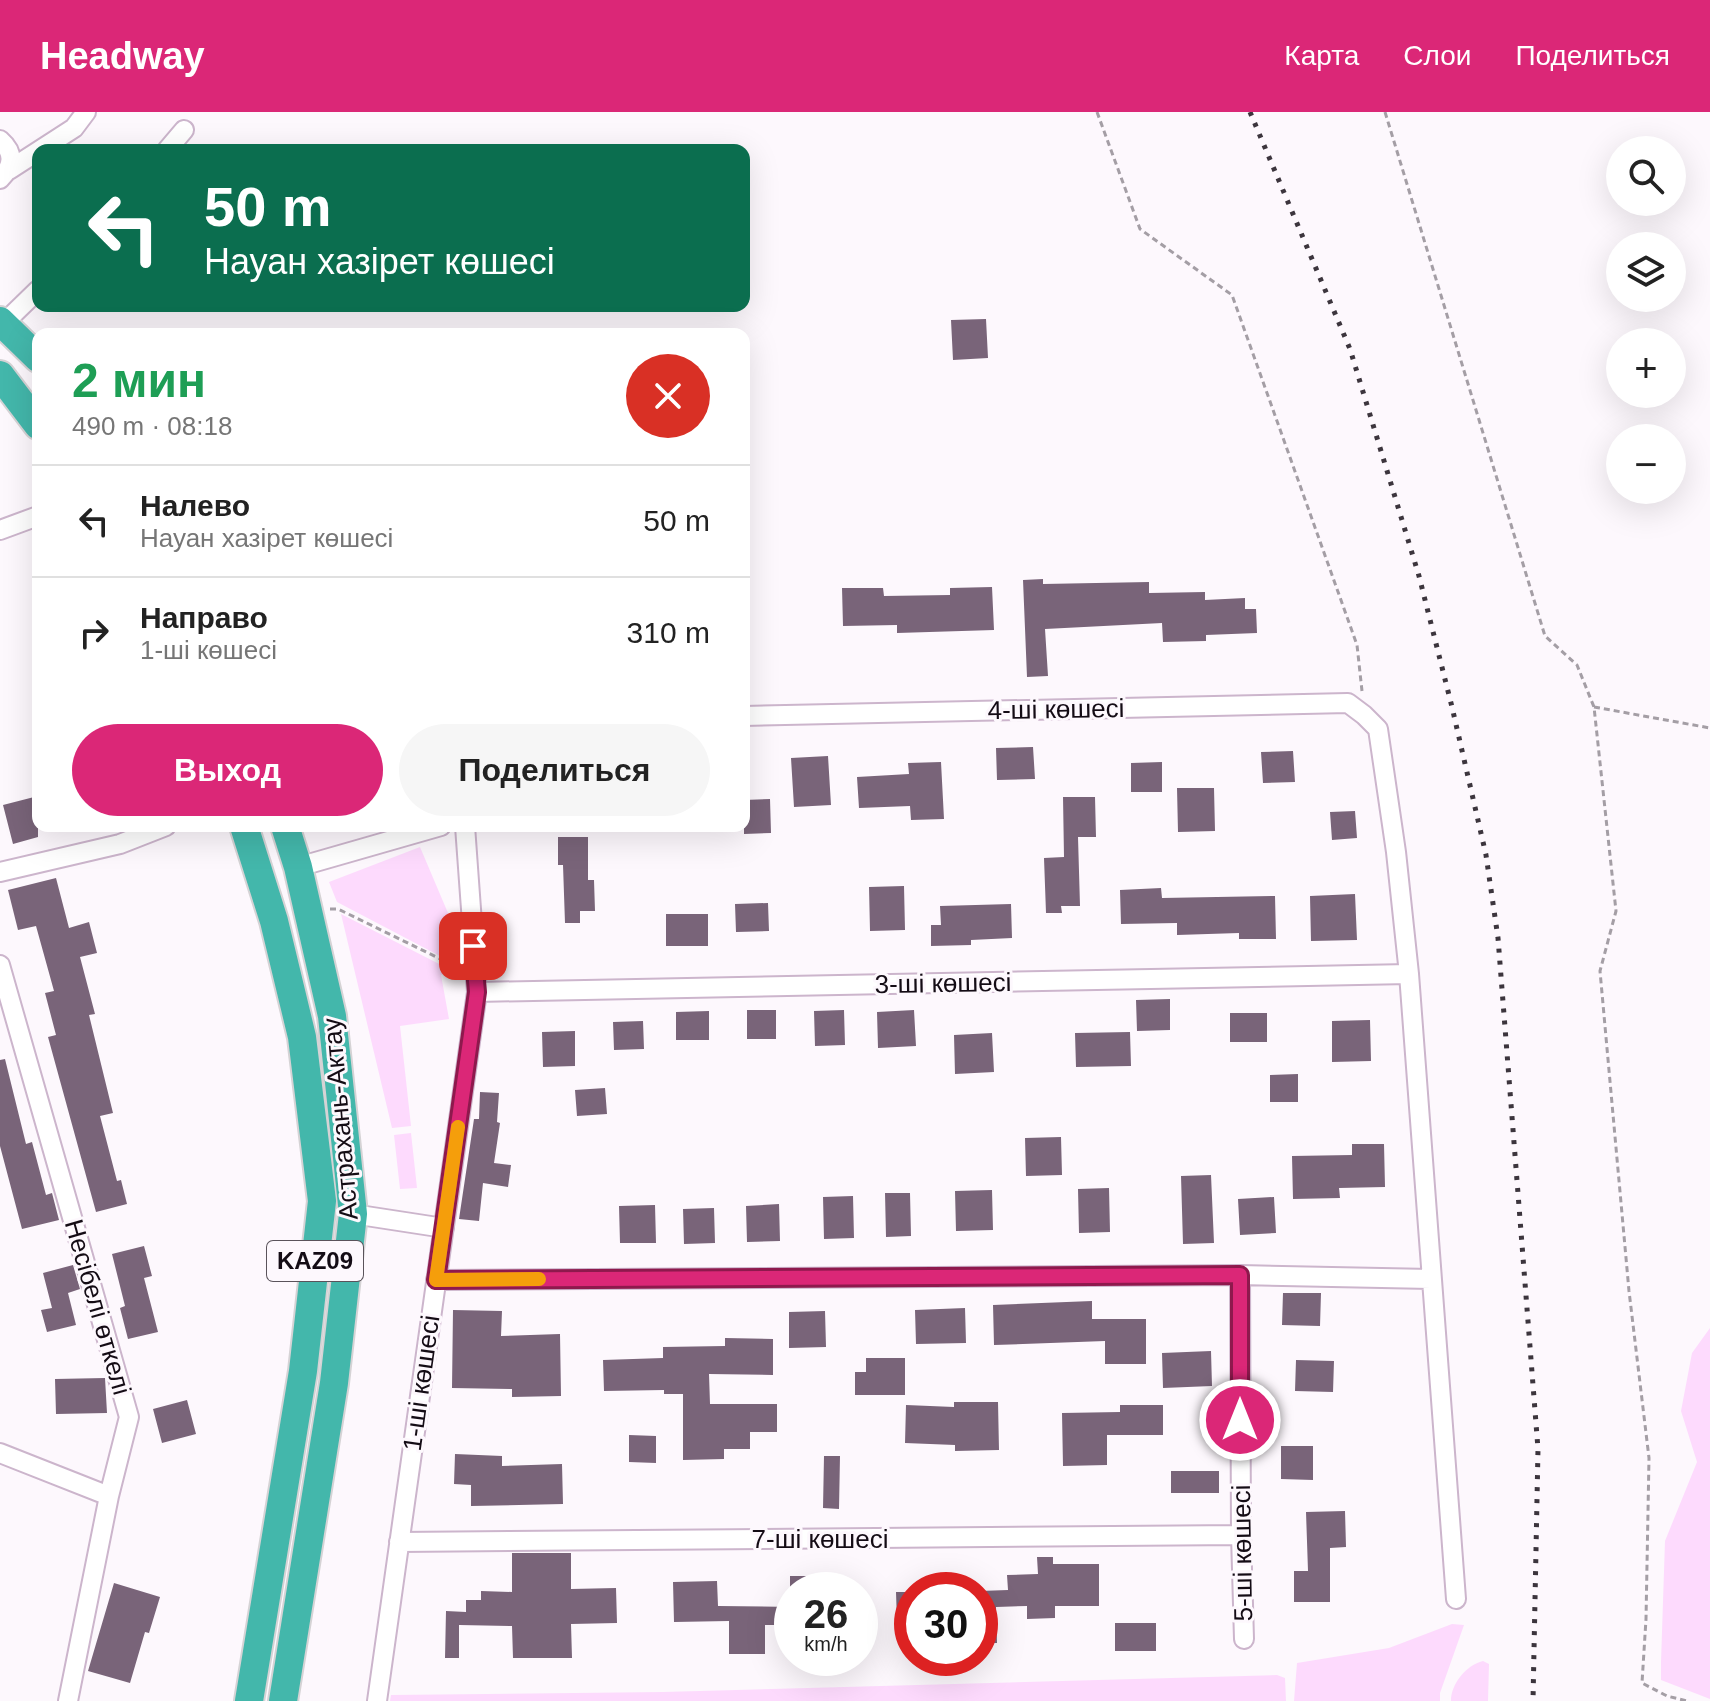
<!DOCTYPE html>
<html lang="ru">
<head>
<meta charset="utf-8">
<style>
  body { margin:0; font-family:Arial,sans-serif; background:#f6f6f6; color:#222; height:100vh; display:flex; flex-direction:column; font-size:30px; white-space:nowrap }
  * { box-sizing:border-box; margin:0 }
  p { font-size:26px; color:#767676 }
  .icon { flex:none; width:44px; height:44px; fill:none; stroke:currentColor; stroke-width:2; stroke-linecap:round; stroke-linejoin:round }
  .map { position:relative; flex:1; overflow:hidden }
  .sheet { position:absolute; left:32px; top:216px; width:718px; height:504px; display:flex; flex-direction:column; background:#fff; border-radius:16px; box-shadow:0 8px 32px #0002 }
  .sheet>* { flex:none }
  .hud { position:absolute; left:32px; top:32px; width:718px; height:168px; border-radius:16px; box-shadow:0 8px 32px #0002; background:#0b6e4f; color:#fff; overflow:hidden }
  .tools { position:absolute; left:1606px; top:24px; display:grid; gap:16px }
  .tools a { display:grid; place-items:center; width:80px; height:80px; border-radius:50%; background:#fff; box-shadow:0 8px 32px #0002; font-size:40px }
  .speed { position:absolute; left:774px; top:1460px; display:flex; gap:16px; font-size:40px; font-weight:700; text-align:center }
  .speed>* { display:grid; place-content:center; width:104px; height:104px; border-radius:50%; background:#fff; box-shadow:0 8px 32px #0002; line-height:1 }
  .speed small { font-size:20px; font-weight:400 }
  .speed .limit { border:12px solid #d22; background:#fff; color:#111 }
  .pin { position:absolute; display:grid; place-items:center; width:68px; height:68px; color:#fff; margin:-34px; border-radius:16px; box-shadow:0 4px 12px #0006 }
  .me { position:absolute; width:88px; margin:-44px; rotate:0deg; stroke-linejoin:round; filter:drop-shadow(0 0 6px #0008) }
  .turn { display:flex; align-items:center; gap:28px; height:168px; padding:0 40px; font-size:36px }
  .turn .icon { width:104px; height:104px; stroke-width:2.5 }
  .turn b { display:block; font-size:56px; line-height:68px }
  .round { display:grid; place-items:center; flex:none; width:84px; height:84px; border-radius:42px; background:#f6f6f6 }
  .head { display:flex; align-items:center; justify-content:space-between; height:136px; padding:0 40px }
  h1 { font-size:48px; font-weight:700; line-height:60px; color:#1e9e55 }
  .primary-button { display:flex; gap:16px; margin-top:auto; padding:16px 40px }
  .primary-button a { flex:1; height:92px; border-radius:48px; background:#db2777; color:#fff; font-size:32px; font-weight:700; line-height:92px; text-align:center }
  .primary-button a+a { background:#f6f6f6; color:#222 }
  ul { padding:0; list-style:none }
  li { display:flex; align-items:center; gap:24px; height:112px; padding:0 40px; border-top:2px solid #e0e0e0 }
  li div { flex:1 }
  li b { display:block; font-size:30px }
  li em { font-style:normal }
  header { display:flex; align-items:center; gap:48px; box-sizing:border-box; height:112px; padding:0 40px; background:#db2777; color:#fff }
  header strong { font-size:38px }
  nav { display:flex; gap:44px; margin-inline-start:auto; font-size:28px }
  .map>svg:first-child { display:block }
  .green { fill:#fddafd }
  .building { fill:#796479 }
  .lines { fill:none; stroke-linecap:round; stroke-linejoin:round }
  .minor-casing { stroke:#ccb5cc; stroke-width:22 }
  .highway-casing { stroke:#d5d3d5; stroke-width:32 }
  .path { stroke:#a49ea5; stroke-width:3; stroke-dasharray:6 4; stroke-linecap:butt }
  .minor { stroke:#fff; stroke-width:18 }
  .highway { stroke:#43b7ab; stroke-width:28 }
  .rail { stroke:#3c353d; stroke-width:5; stroke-dasharray:4 8; stroke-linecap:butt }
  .route-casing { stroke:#8e194d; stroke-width:20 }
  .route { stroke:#db2777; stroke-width:14 }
  .slow { stroke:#f59e0b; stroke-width:14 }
  .labels { text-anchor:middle; stroke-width:6; stroke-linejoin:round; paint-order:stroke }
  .shield { fill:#fdf8fd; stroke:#5a535b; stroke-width:2 }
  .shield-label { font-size:24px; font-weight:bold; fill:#140c15 }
  .street-label { font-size:26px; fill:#140c15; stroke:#fdf8fd }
</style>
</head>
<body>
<header>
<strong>Headway</strong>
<nav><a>Карта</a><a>Слои</a><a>Поделиться</a></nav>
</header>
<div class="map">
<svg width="1710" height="1589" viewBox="0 0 1710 1589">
  <rect width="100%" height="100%" fill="#fdf8fd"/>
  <path class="green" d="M420,735L459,827V854L337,790L329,770Z
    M341,802L453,859L441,863L449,907L400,914L411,1014L392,1016Z
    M411,1021L417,1076L400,1077L394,1023Z
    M1710,1216V1587L1661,1568V1550L1665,1429L1697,1350L1681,1299L1692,1241Z
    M1452,1512L1464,1513L1440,1581V1589H1294L1297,1551L1389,1536Z
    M1483,1549L1489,1552L1488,1589H1451C1451,1572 1466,1553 1483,1549Z
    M1277,1563L1285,1566L1286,1589H390L391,1583L663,1580Z"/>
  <path class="building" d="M986,207L988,246L953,248L951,208Z
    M1043,467V472L1149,470V481L1205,480V488L1245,486V497H1256L1257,521L1206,523V529L1163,530L1162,511L1045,517L1048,564L1027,565L1023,468Z
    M992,475L994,518L897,521V513L843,514L842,476H883L884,484L950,483V476Z
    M1033,635L1035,667L997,668L996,636Z
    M1293,639L1295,670L1263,671L1261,640Z
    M828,644L831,693L794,695L791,646Z
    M941,650L944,707L911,708L910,694L859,696L857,665L909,662L908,651Z
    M1162,650V680H1131V651Z
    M1177,676H1214L1215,719L1178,720Z
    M38,684V725L13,732L3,693Z
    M1063,685H1095L1096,725H1078L1080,794H1061L1062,801H1046L1044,746L1064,745Z
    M770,687L771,721L744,722V688Z
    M1355,699L1357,726L1332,728L1330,700Z
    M558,725H588V768H594L595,799H580V811H565L563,753H558Z
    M56,766L69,816L89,810L97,841L80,845L95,902L89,903L113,1001L100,1004L117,1069L121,1068L127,1092L96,1100L48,925L56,923L45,881L54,879L36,814L18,818L8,778Z
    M904,774L905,818L870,819L869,775Z
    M1161,776L1162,786L1275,784L1276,827H1239V821L1177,823V811L1121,812L1120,778Z
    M1355,782L1357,828L1311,829L1310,784Z
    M768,791L769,819L736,820L735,792Z
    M1011,792L1012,826L971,828V833L931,834V813H941L940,794Z
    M666,802H708V834H666Z
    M1170,887V918L1137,919L1136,888Z
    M747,898H776V927H747Z
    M844,898L845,933L815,934L814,899Z
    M914,898L916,934L878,936L877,900Z
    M709,899V928H676V900Z
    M1230,901H1267V930H1230Z
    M1370,908L1371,949L1332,950V909Z
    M643,909L644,937L614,938L613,910Z
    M575,919V954L543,955L542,920Z
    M1130,920L1131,954L1076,955L1075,921Z
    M992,921L994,960L955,962L954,923Z
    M5,947L26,1032L32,1030L46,1083L52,1081L59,1108L22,1117L0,1034V948Z
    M1298,962V990H1270V963Z
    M605,976L607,1002L577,1004L575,978Z
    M480,980L499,981L497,1010L500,1011L494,1051L511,1053L508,1075L483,1071L479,1109L459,1107L474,1007H479Z
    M1061,1025L1062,1063L1026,1064L1025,1026Z
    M1352,1032H1384L1385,1075L1339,1076L1340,1086L1293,1087L1292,1044L1352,1043Z
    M1211,1063L1214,1131L1183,1132L1181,1064Z
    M1109,1076L1110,1120L1079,1121L1078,1077Z
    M992,1078L993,1118L956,1119L955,1079Z
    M885,1081H910L911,1124L886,1125Z
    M853,1084L854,1126L824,1127L823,1085Z
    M1274,1085L1276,1121L1240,1123L1238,1087Z
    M779,1092L780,1129L747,1130L746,1094Z
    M655,1093L656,1131H620L619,1094Z
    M714,1096L715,1131L684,1132L683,1097Z
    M144,1134L152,1164L144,1166L158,1220L128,1227L120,1196L125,1194L112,1142Z
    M73,1153L80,1177L68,1181L76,1213L47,1220L41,1198L52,1196L43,1161Z
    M1283,1181H1321L1320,1214L1282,1213Z
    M1092,1189V1207H1146V1252H1105V1229L994,1233L993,1193Z
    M965,1196L966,1231L916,1232L915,1198Z
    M453,1198L502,1199L501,1224L560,1222L561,1284L512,1285V1277L452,1276Z
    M825,1199L826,1235L789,1236V1200Z
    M725,1226L773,1227V1263L709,1262L710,1292H777V1320H750V1337H724V1347L683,1348V1282H664V1278L604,1279L603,1248L663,1246V1235L725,1234Z
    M1211,1239L1212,1274L1163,1276L1162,1241Z
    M866,1246H905V1283H855V1260H866Z
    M1296,1248L1334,1249L1333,1280L1295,1279Z
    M105,1266L107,1301L56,1302L55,1267Z
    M187,1288L196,1322L162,1331L153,1297Z
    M954,1290H998L999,1338L955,1339V1333L905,1331L906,1293L954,1295Z
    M1120,1293H1163V1323H1107V1353L1063,1354L1062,1301L1120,1300Z
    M629,1323L656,1324V1351L629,1350Z
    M1281,1334H1313V1368L1281,1367Z
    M455,1342L502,1344V1354L562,1352L563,1392L471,1394V1373L454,1372Z
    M824,1344H840L839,1397L823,1396Z
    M1171,1359H1219V1381H1171Z
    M1345,1399L1346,1435L1330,1436V1490H1294V1459H1308L1306,1400Z
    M512,1441H571V1477L616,1476L617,1511L571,1512L572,1546H513L512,1514L459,1513V1546H445L446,1499L466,1500V1488H481V1479L512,1480Z
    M1037,1445H1053V1452H1099V1494H1055V1506L1027,1507V1494L996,1495L997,1531H980V1479L1008,1478L1007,1463L1038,1462Z
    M790,1464H828V1478H790Z
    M717,1469L718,1494L792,1495V1513H765V1542H729V1509L674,1510L673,1470Z
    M114,1471L160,1485L149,1521L145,1520L130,1571L88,1559Z
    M896,1480H912V1510H897Z
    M1115,1511H1156V1539H1115Z"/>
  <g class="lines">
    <defs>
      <path id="minor" d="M0,28C15,41 13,54 0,67
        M167,38L184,18
        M9,58L74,16L86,0
        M4,211L38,178
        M0,418L38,404
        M744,604L1348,591L1364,603L1378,617L1396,740L1409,862L1456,1487
        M298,755L441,714
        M0,760L120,732L166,714
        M0,853L129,1305L109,1384L68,1589
        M477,880L1409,862
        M353,1102L444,1116
        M1240,1163L1241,1423L1244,1527
        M436,1168L1240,1163L1431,1167
        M0,1341L109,1384
        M399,1430L1241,1423
        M377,1589L477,880L465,714"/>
      <path id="highway" d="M0,209L38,246
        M0,263L38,313
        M244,714L274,809L302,925L322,1089L303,1259L249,1589
        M283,1589L334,1271L353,1102L332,904L298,755L285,714"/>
    </defs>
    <use href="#minor" class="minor-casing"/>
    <use href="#highway" class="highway-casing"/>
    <path class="path" d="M1097,0L1140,117L1232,183L1357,533L1362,579
      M1385,0L1545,524L1577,553L1594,595L1616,799L1600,859L1629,1179L1649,1346L1646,1507L1642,1571L1667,1584L1687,1589
      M1594,595L1710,616
      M330,797H338L457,855"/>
    <use href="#minor" class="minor"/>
    <use href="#highway" class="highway"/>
    <path class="rail" d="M1250,0L1350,237L1419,464L1452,595L1486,743L1498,826L1538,1337L1533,1589"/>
  </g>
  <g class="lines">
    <defs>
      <path id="route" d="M473,834L477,880L436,1168L1240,1163V1308"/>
    </defs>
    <use href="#route" class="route-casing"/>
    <use href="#route" class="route"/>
    <path class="slow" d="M458,1015L436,1168L539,1167"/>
  </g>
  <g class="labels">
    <rect class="shield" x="267" y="1129" width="96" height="40" rx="6"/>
    <g class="shield-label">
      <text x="315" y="1157">KAZ09</text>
    </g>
    <g class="street-label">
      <text transform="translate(1056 597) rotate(-1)" y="9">4-шi көшесі</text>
      <text transform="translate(943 871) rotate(-1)" y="9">3-шi көшесі</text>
      <text transform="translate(340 1007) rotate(-95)" y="9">Астрахань-Актау</text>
      <text transform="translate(98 1195) rotate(74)" y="9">Несібелі өткелі</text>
      <text transform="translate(421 1271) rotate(-82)" y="9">1-шi көшесі</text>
      <text x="820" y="1436">7-шi көшесі</text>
      <text transform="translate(1242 1441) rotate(-91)" y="9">5-шi көшесі</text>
    </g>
  </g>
</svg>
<div class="tools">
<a><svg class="icon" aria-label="search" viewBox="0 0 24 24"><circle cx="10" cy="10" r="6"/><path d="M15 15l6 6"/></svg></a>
<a><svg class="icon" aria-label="layers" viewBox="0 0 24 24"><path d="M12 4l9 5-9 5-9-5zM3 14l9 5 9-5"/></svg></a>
<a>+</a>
<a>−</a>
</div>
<div class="speed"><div>26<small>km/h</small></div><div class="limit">30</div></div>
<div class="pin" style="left:473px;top:834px;background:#d93025"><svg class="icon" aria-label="arrive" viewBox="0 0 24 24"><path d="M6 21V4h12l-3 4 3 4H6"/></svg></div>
<svg class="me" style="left:1240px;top:1308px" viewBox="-20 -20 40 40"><circle r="17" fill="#db2777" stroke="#fff" stroke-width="3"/><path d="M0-11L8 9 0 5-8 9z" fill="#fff"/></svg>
<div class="hud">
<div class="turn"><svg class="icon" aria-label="left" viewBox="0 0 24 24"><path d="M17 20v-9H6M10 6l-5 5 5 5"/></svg><div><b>50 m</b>Науан хазірет көшесі</div></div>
</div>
<section class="sheet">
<div class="head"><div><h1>2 мин</h1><p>490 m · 08:18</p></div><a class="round" style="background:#d93025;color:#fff"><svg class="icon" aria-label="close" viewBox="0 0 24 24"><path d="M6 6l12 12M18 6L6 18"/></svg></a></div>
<ul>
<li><svg class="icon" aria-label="left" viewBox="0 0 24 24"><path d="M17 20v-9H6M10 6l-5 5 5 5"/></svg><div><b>Налево</b><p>Науан хазірет көшесі</p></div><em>50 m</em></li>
<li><svg class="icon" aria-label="right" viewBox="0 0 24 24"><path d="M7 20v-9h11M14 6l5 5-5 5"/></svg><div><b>Направо</b><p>1-шi көшесі</p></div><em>310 m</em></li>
</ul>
<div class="primary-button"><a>Выход</a><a>Поделиться</a></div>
</section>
</div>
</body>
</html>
